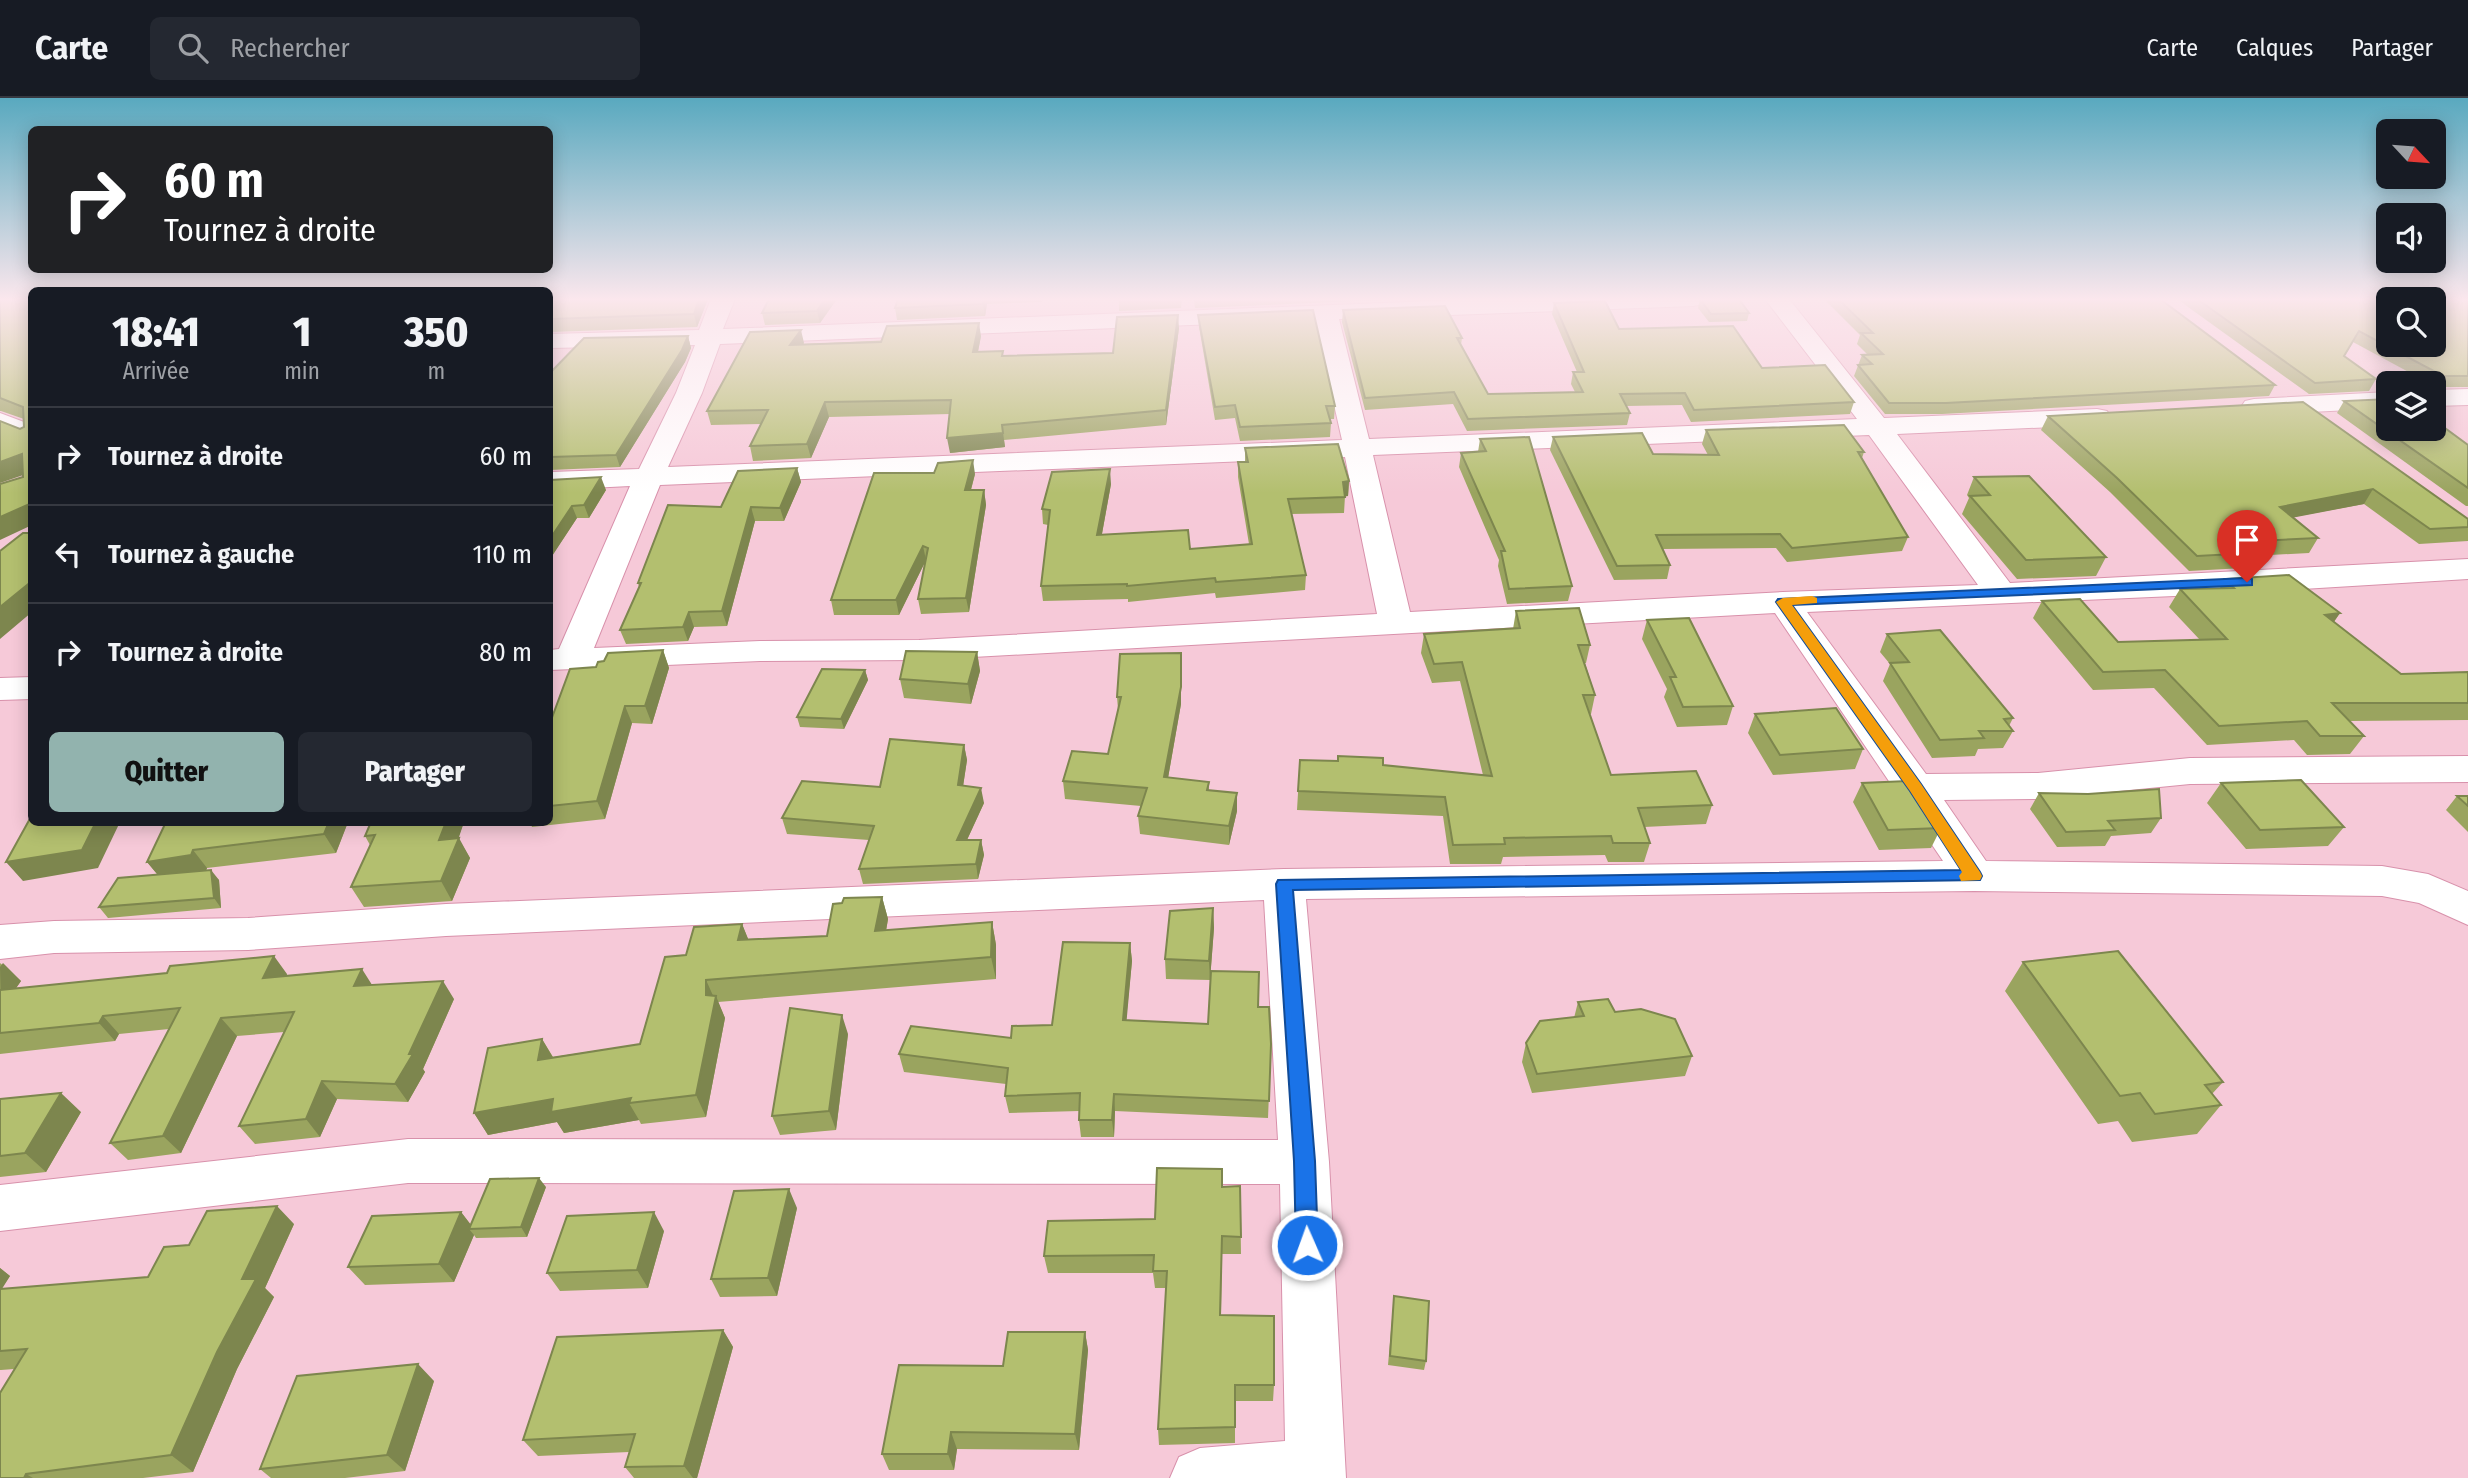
<!DOCTYPE html>
<html lang="fr">
<head>
<meta charset="utf-8">
<style>
  body { margin:0; font-family:"Fira Sans Condensed",sans-serif; background:#242831; color:#f1f3f6; height:100vh; display:flex; flex-direction:column; font-size:26px; white-space:nowrap }
  * { box-sizing:border-box; margin:0 }
  p { font-size:23px; color:#9ea1a6 }
  .icon { flex:none; width:38px; height:38px; fill:none; stroke:currentColor; stroke-width:2; stroke-linecap:round; stroke-linejoin:round }
  .map { position:relative; flex:1; overflow:hidden }
  .panel { position:absolute; left:28px; top:189px; width:525px; height:539px; display:flex; flex-direction:column; background:#171b24; border-radius:10px; box-shadow:0 4px 18px #0003 }
  .panel>* { flex:none }
  .guide { position:absolute; left:28px; top:28px; width:525px; height:147px; border-radius:10px; box-shadow:0 4px 18px #0003; background:#202124; color:#fff; overflow:hidden }
  .needle { width:46px; rotate:116deg }
  .fabs { position:absolute; left:2376px; top:21px; display:grid; gap:14px }
  .fabs a { display:grid; place-items:center; width:70px; height:70px; border-radius:10px; background:#171b24; box-shadow:0 4px 18px #0003; font-size:35px }
  .pin { position:absolute; display:grid; place-items:center; width:60px; height:60px; color:#fff; margin:-72px -30px; border-radius:50% 50% 50% 0; rotate:-45deg; box-shadow:0 0 7px #0007 }
  .pin .icon { rotate:45deg }
  .me { position:absolute; width:77px; margin:-38px; rotate:358deg; stroke-linejoin:round; filter:drop-shadow(0 0 5px #0008) }
  .turn { display:flex; align-items:center; gap:24px; height:147px; padding:0 21px; font-size:32px }
  .turn .icon { width:91px; height:91px; stroke-width:2.5 }
  .turn b { display:block; font-size:49px; line-height:60px }
  .eta { display:flex; justify-content:space-evenly; align-items:center; height:119px; text-align:center }
  .eta b { font-size:42px; font-weight:800; line-height:49px }
  .primary-button { display:flex; gap:14px; margin-top:auto; padding:14px 21px }
  .primary-button a { flex:1; height:80px; border-radius:10px; background:#92b3ae; color:#111; font-size:28px; font-weight:800; line-height:80px; text-align:center }
  .primary-button a+a { background:#242831; color:#f1f3f6 }
  ul { padding:0; list-style:none }
  li { display:flex; align-items:center; gap:21px; height:98px; padding:0 21px; border-top:2px solid #363941 }
  li div { flex:1 }
  li b { display:block; font-size:26px }
  li em { font-style:normal }
  header { display:flex; align-items:center; gap:42px; box-sizing:border-box; height:98px; padding:0 35px; background:#171b24; border-bottom:2px solid #363941 }
  header strong { font-size:33px }
  nav { display:flex; gap:38px; margin-inline-start:auto; font-size:24px }
  .search { width:490px; height:63px; background:#242831; display:flex; align-items:center; gap:18px; box-sizing:border-box; padding:0 24px; border-radius:10px; color:#9ea1a6; font-size:26px }
  .map>svg:first-child { display:block }
  .lines { fill:none; stroke-linecap:round; stroke-linejoin:round }
  .street-casing { stroke:#d891ab; stroke-width:2 }
  .street { fill:#fff; fill-rule:evenodd }
  .wall { fill:#9aa45f }
  .shaded-wall { fill:#7d864e }
  .building { fill:#b3bf6f; stroke:#7d864e; stroke-width:2 }
  .route { fill:#1a73e8; stroke:#114b97; stroke-width:2 }
  .slow { fill:#f59e0b }
</style>
</head>
<body>
<header>
<strong>Carte</strong>
<div class="search"><svg class="icon" aria-label="search" viewBox="0 0 24 24"><circle cx="10" cy="10" r="6"/><path d="M15 15l6 6"/></svg>Rechercher</div>
<nav><a>Carte</a><a>Calques</a><a>Partager</a></nav>
</header>
<div class="map">
<svg width="2468" height="1380" viewBox="0 0 2468 1380">
  <rect width="100%" height="100%" fill="#f6c9d8"/>
  <g class="lines">
    <defs>
      <path id="street" d="M711,201H735L723,231L1484,201H1705L1702,206L1694,208L1339,221L1369,341L1857,321L1765,201H1789L1884,320L2097,311L2107,313L2111,319L2107,325L2097,327L1897,336L2010,485L2468,461V481L2220,496L1807,514L1926,676L2038,675L2190,660L2468,658V684L2190,686L2038,701L1944,702L1986,763L2382,768L2428,776L2468,793V827L2419,805L2382,798L1974,793L1306,801L1329,1064L1346,1380H1170L1179,1359L1200,1350L1285,1343L1280,1086L408,1085L0,1133V1087L408,1041L1278,1042L1264,802L446,838L248,852L54,855L0,861V827L54,823L248,820L446,806L1284,771L1943,763L1775,515L919,562L760,563L550,572V552L559,551L630,388L550,392V374L639,371L676,295L695,247L550,250V236L699,232ZM1315,222L1342,342L668,369L702,295L720,246ZM1869,337L1978,487L1783,494L1410,514L1373,357ZM1345,359L1377,516L919,542L760,543L594,550L660,387Z
        M2468,291V307L2434,308V292Z
        M2389,294V310L2254,317L2245,315L2241,309L2245,303L2254,301Z
        M0,315L32,327V345L0,333Z
        M32,579V601L0,602V580Z"/>
    </defs>
    <use href="#street" class="street-casing"/>
    <use href="#street" class="street"/>
  </g>
  <path class="wall" d="M0,201H32V427L23,379L20,331L24,329V321L1,313H0Z
    M550,201H708L697,229L550,234Z
    M837,201L820,225L765,227L762,215Z
    M898,201H1043L1042,204L987,206L985,218L897,222L895,210Z
    M1119,201H1182L1181,210L1119,213Z
    M1194,201H1405L1195,210Z
    M1700,201L1749,215L1747,223L1709,224L1698,210Z
    M1824,201H2160L2275,287L2269,298L1942,316H1885L1854,278L1862,257H1868L1857,246L1860,237Z
    M2177,201H2468V289H2436L2434,288V285H2429L2353,244L2344,259L2376,281L2369,293L2309,296Z
    M1554,205L1619,231L1762,270L1854,304L1850,316L1691,324L1682,307L1626,308L1630,315L1627,327L1467,333L1453,306L1365,312L1342,224L1343,212L1462,240L1461,247L1488,296L1575,294L1571,286L1573,274H1577L1552,216Z
    M1198,217L1335,308L1334,321H1330L1331,325L1330,339L1240,343L1235,320L1215,322L1199,229Z
    M1179,230L1166,327L1004,342L1005,349L950,355V316L829,319L811,360L753,363L750,348L761,326L711,327L707,313L804,245V246L981,238L978,254L1003,253V258L1113,255Z
    M688,238L691,250L685,264L620,369L550,372V275Z
    M2344,303L2468,347V408H2466L2337,315Z
    M2303,304L2468,421V443L2419,446L2364,406L2293,419L2318,440L2309,455L2252,458L2244,470L2189,473L2110,394L2041,332L2048,318Z
    M1706,332L1864,354L1862,360L1908,439L1902,453L1787,464L1776,450L1662,451L1670,467L1667,481L1614,482L1550,352L1553,339L1653,356L1708,357L1702,346Z
    M1480,341L1572,488L1568,503L1507,506L1498,468L1499,462L1459,369L1461,355L1478,354Z
    M1245,350L1349,383L1348,398H1345L1344,415L1291,416L1306,477L1305,492L1216,500L1215,495L1128,504V501L1043,503L1041,488L1048,427L1043,426L1042,411L1111,386L1102,436L1190,451L1249,446L1238,379V364H1245Z
    M797,370L801,384L784,423H755L727,528L694,529L688,543L626,546L620,532L639,489L638,485L721,409Z
    M975,376L971,392H984L986,407L969,514L921,516L918,501L926,462L899,517H834L831,502Z
    M1974,379L2106,459L2096,478L2017,481L1962,416L1969,400L1967,397Z
    M550,382L606,392L589,420H577L552,458H550Z
    M2225,481L2340,515L2334,524L2401,576L2468,574V622L2350,623L2364,638L2350,656L2307,657L2294,642L2207,647L2154,590L2093,592L2033,520L2042,503L2118,544L2200,542L2169,509L2180,491L2220,490Z
    M1516,513L1590,547L1586,565H1585L1595,597L1591,616H1589L1611,677L1712,707L1706,726L1644,729L1650,745L1644,764H1608L1605,757L1503,759L1501,766H1450L1443,718L1297,712L1300,662L1483,677L1460,583L1432,585L1421,555L1424,536L1513,531Z
    M1647,522L1733,608L1727,627L1677,629L1664,599L1667,591L1642,541Z
    M1887,536L2013,620L2009,628L2013,633L2003,650L1978,651L1975,658L1932,660L1883,583L1890,566L1880,554Z
    M663,552L669,570L652,626L632,625L605,721L532,729L530,724H550V625L596,569L604,563Z
    M977,554L980,573L971,606L904,600L900,581Z
    M865,572L868,582L844,631L800,629L797,619Z
    M1117,599L1181,606L1168,680L1209,684V692L1237,713L1229,747L1140,736L1138,718L1141,708L1065,701L1063,683L1108,656L1118,611Z
    M1755,616L1863,651L1855,671L1773,677L1748,635Z
    M964,647L967,662L963,688L984,705L967,742H981L984,757L978,781L863,786L859,771L869,742L787,736L782,720L880,689Z
    M1862,685L1941,730L1931,750L1879,752L1853,704Z
    M2221,685L2344,729L2328,748L2246,751L2207,705Z
    M2039,695L2161,720L2151,735L2111,738L2105,748L2057,749L2030,711Z
    M2457,698H2468V734L2446,712Z
    M166,724H348L336,755L207,770L206,772L219,782L221,810L108,820L99,809L158,777L147,764Z
    M464,724L458,740L470,760L452,803L364,809L351,789L370,747L365,738Z
    M882,799L888,821L886,833L992,824L996,847V881L718,904L725,920L706,1019L641,1026L639,1022L564,1035L557,1024L488,1037L474,1015L542,941L553,959L640,946L686,857L742,826L748,841L827,838L842,805Z
    M1213,810L1214,830L1210,882L1166,881L1165,861Z
    M1130,845L1132,863L1126,922L1208,926L1258,909L1271,946L1268,1020L1115,1013L1114,1039H1081L1079,1022V1013L1009,1015L1005,998L1006,986L904,974L899,956L1011,940L1052,927Z
    M2023,864L2223,984L2212,996L2221,1007L2197,1036L2132,1044L2118,1023L2098,1026L2005,893Z
    M0,865L21,883L16,890L287,876V878L373,887L454,901L423,971L425,974L408,1004L337,1001L320,1039L255,1046L239,1028L284,934L237,938L181,1055L128,1062L110,1045L169,931L119,936L115,943L0,956Z
    M1578,904L1615,914L1692,958L1685,978L1532,995L1522,964L1526,945L1574,920Z
    M848,936L836,1032L780,1037L772,1018Z
    M0,1001L81,1014L46,1074L0,1079Z
    M1240,1088L1241,1156H1222L1221,1217L1274,1287L1273,1303H1235V1345L1159,1347L1158,1331L1166,1190H1155L1153,1175H1048L1044,1158L1155,1121L1222,1089Z
    M546,1089L527,1139L476,1140L474,1137L454,1184L365,1187L348,1169L461,1114L471,1127Z
    M797,1110L777,1198L720,1199L711,1181Z
    M294,1126L265,1190L274,1199L237,1271L193,1374L143,1380H0L14,1271L1,1272H0V1170L10,1178L1,1191L148,1179L189,1147Z
    M664,1133L648,1190L560,1193L547,1175Z
    M1394,1198L1426,1263L1424,1272L1388,1267Z
    M723,1232L733,1249L697,1380H634L625,1369L629,1354L538,1358L523,1342Z
    M1085,1234L1088,1252L1079,1352L957,1351L954,1372H889L882,1356Z
    M434,1283L405,1373L345,1380H271L260,1371Z"/>
  <path class="shaded-wall" d="M699,201H708L697,229L694,216Z
    M825,201H837L820,225L817,213Z
    M984,201H987V206L985,218L983,206Z
    M1178,217L1179,230L1166,327V312Z
    M979,225L981,238L975,268L973,254Z
    M801,232L804,245L793,261L790,247Z
    M688,238L691,250L685,264L620,369L616,357Z
    M825,304L829,319L811,360L807,346Z
    M1002,327L1005,349L950,355L947,340Z
    M22,356L32,374L0,385V364Z
    M973,362L975,376L967,406L965,392Z
    M797,370L801,384L784,423L780,410Z
    M1110,371L1111,386L1099,452L1097,437Z
    M601,379L606,392L589,420L584,407Z
    M1349,383L1348,398L1342,399L1343,384Z
    M2373,391L2364,406L2271,424L2280,409Z
    M984,392L986,407L969,514L966,500Z
    M32,405V427L0,442V419Z
    M572,408L577,420L552,458L550,451V441Z
    M751,409L755,423L727,528L722,513Z
    M923,448L926,462L899,517L896,502Z
    M32,483V514L0,541V509Z
    M689,514L694,529L688,543L683,529Z
    M2340,515L2327,533L2325,517Z
    M663,552L669,570L652,626L645,608Z
    M977,554L980,573L971,606L968,586Z
    M1181,555V606L1165,697L1164,679Z
    M865,572L868,582L844,631L841,621Z
    M625,608L632,625L605,721L597,703Z
    M964,647L967,662L961,702L958,687Z
    M981,690L984,705L960,757L957,742Z
    M1237,695V713L1229,747V728Z
    M96,724H120L98,770L23,783L6,764Z
    M329,724H348L336,755L324,736Z
    M446,724H464L458,742L459,740L470,760L452,803L441,783L439,742Z
    M981,742L984,757L978,781L976,766Z
    M193,752L207,770L205,776L162,782L147,764Z
    M211,772L219,782L221,810L214,800Z
    M882,799L888,821L882,856L875,833Z
    M1213,810L1214,830L1210,882L1209,863Z
    M992,824L996,847V881L991,859Z
    M742,826L751,848L738,842Z
    M1130,845L1132,863L1125,940L1123,922Z
    M274,858L287,876L277,898L263,880Z
    M3,865L21,883L1,912L0,869Z
    M362,871L374,890L354,888Z
    M706,882L715,902L716,898L725,920L706,1019L696,997L706,897Z
    M443,883L454,901L423,971L425,974L408,1004L395,986Z
    M842,917L848,936L836,1032L829,1013Z
    M103,918L119,936L115,943L99,925Z
    M221,920L237,938L181,1055L163,1038Z
    M542,941L555,963L538,962Z
    M322,983L337,1001L320,1039L306,1021Z
    M61,995L81,1014L46,1074L25,1055Z
    M1114,996L1115,1013L1114,1039L1112,1022Z
    M631,1000L629,1005L639,1022L564,1035L557,1024L488,1037L474,1015L553,1001Z
    M539,1080L546,1089L527,1139L521,1129Z
    M789,1091L797,1110L777,1198L768,1180Z
    M277,1108L294,1126L265,1190L274,1199L237,1271L193,1374L171,1357L242,1181Z
    M461,1114L474,1131H469L474,1137L454,1184L439,1166Z
    M654,1114L664,1133L648,1190L637,1172Z
    M0,1170L10,1178L0,1194Z
    M723,1232L733,1249L697,1380H693L684,1368Z
    M1085,1234L1088,1252L1079,1352L1075,1336Z
    M418,1266L434,1283L405,1373L387,1357Z
    M951,1334L957,1351L954,1372L948,1356Z
    M26,1376L33,1380H24Z"/>
  <path class="building" d="M0,201H32V405L0,419V386L23,379L22,356L0,364V323L20,331L24,329L23,309L0,300Z
    M550,201H699L694,216L550,221Z
    M769,201H825L817,213L762,215Z
    M898,201H984L983,206L895,210Z
    M1700,201H1739L1749,215L1711,216Z
    M1838,201H2160L2275,287L1946,305H1889L1858,267L1872,266L1862,257L1883,256L1861,235H1873Z
    M2197,201H2389V247H2434V201H2468V278H2443L2359,233L2344,258L2376,281L2315,285Z
    M1605,203L1619,231L1733,228L1762,270L1825,267L1854,304L1694,312L1685,295L1620,296L1630,315L1468,321L1454,294L1365,300L1343,212L1445,208L1462,240H1457L1488,296L1583,294L1573,274H1584L1554,205Z
    M1313,212L1335,308H1326L1331,325L1240,329L1235,307L1215,309L1198,217Z
    M1178,217L1166,312L1002,327L1003,335L947,340L951,302L825,304L807,346L750,348L768,312L707,313L750,234L801,232L790,247L881,244L887,228L979,225L973,254L1003,253L1002,258L1113,255L1117,219Z
    M688,238L682,252L616,357L550,359V275L584,240Z
    M2389,301V331H2434V322L2468,347V390L2344,303Z
    M2303,304L2468,421V429L2430,431L2373,391L2280,409L2318,440L2238,444L2254,455L2197,458L2117,380L2048,318Z
    M1844,327L1864,354H1858L1908,439L1792,450L1780,436L1656,437L1670,467L1617,468L1553,339L1642,335L1653,356L1719,357L1706,332Z
    M1529,339L1572,488L1509,491L1501,453H1505L1461,355L1486,353L1480,341Z
    M1338,346L1349,383L1343,384L1345,399L1288,401L1306,477L1216,484L1215,480L1127,488V486L1041,488L1050,412L1042,411L1052,374L1110,371L1097,437L1188,432L1190,451L1252,446L1238,364H1248L1245,350Z
    M973,362L965,392H984L966,500L918,501L928,450L923,448L896,502H831L874,375H934L938,365Z
    M797,370L780,410L751,409L722,513L689,514L683,529L620,532L641,485H638L668,407L721,409L738,373Z
    M2029,378L2106,459L2026,462L1970,398L1990,397L1974,379Z
    M601,379L584,407L572,408L550,441V382Z
    M23,435H32V483L0,509V453Z
    M2289,477L2340,515L2325,517L2401,576L2468,574V605H2332L2364,638H2320L2307,623L2219,628L2165,572L2103,574L2042,503L2080,501L2118,544L2227,541L2180,491L2234,490L2225,481Z
    M1579,510L1590,547H1578L1595,597H1583L1611,677L1696,673L1712,707L1638,710L1650,745H1613L1611,738L1504,740L1505,746L1453,747L1445,699L1298,693L1300,662L1338,663V658L1383,660V667L1492,678L1462,564L1434,566L1424,536L1520,530L1516,513Z
    M1689,520L1733,608L1683,609L1670,579H1676L1647,522Z
    M1940,532L2013,620L2004,621L2013,633H1979L1984,640L1940,642L1890,565L1909,564L1887,536Z
    M663,552L645,608H625L597,703L550,708V625L570,571L596,569L598,564L604,563L608,555Z
    M906,553L977,554L968,586L900,581Z
    M1181,555V589L1164,679L1209,684L1207,692L1237,695L1229,728L1138,718L1147,690L1063,683L1072,653L1108,656L1121,599H1117L1120,556Z
    M822,571L865,572L841,621L797,619Z
    M1836,610L1863,651L1780,657L1755,616Z
    M890,641L964,647L958,687L981,690L957,742H981L976,766L859,771L874,728L782,720L802,683L880,689Z
    M2301,682L2344,729L2260,732L2221,685Z
    M1908,683L1941,730L1888,732L1862,685Z
    M2159,691L2161,720L2108,723L2115,732L2066,734L2039,695L2088,696Z
    M2457,698H2468V708Z
    M32,717V724H96L82,752L6,764Z
    M166,724H329L324,736L193,752L191,757L147,764Z
    M371,724H446L439,742L459,740L441,783L351,789L375,737L365,738Z
    M211,772L214,800L99,809L118,780Z
    M882,799L875,833L992,824L991,859L706,882V897L716,898L696,997L629,1005L631,1000L551,1014L553,1001L474,1015L488,950L542,941L538,962L640,946L665,859L686,857L694,829L742,826L738,842L827,838L833,806L842,805L844,800Z
    M1213,810L1209,863L1165,861L1170,813Z
    M1063,844L1130,845L1123,922L1208,926L1211,873L1259,874L1258,909H1269L1271,946L1269,1003L1114,996L1112,1022H1079L1080,995L1005,998L1008,970L899,956L911,928L1011,940L1012,928L1052,927Z
    M2118,853L2223,984L2205,987L2221,1007L2155,1016L2140,995L2120,998L2023,864Z
    M274,858L263,880L362,871L354,888L443,883L409,956H413L395,986L322,983L306,1021L239,1028L294,914L221,920L163,1038L110,1045L180,910L103,918L99,925L0,935V892L167,875L170,868Z
    M1608,901L1615,914L1641,911L1675,921L1692,958L1537,976L1526,945L1540,923L1584,918L1578,904Z
    M790,910L842,917L829,1013L772,1018Z
    M61,995L25,1055L0,1058V1001Z
    M1157,1070L1222,1071V1089L1240,1088L1241,1139L1222,1138L1220,1217L1274,1218V1287H1235V1329L1158,1331L1167,1173H1153L1154,1157L1044,1158L1048,1123L1155,1121Z
    M539,1080L521,1129L469,1131L490,1081Z
    M789,1091L768,1180L711,1181L734,1093Z
    M277,1108L242,1181H256L217,1254L171,1357L26,1376L24,1380H0V1295L27,1251L0,1253V1191L148,1179L164,1149L189,1147L207,1113Z
    M461,1114L439,1166L348,1169L372,1118Z
    M654,1114L637,1172L547,1175L567,1118Z
    M1394,1198L1429,1203L1426,1263L1390,1258Z
    M723,1232L684,1368L625,1369L635,1336L523,1342L557,1239Z
    M1008,1234H1085L1075,1336L951,1334L948,1356H882L899,1267L1003,1268Z
    M418,1266L387,1357L260,1371L297,1278Z"/>
  <linearGradient id="sky" x2="0" y2="1"><stop stop-color="#59a9bf"/><stop offset="0.51" stop-color="#fbe7ed"/><stop offset="1" stop-color="#fbe7ed" stop-opacity="0"/></linearGradient>
  <rect width="2468" height="395" fill="url(#sky)"/>
  <path class="route" d="M2247,480L2252,481V487L1792,507L1921,686L1980,774L1982,778L1980,782L1293,792L1315,1063L1318,1147L1315,1154L1307,1157L1300,1154L1296,1147L1294,1063L1276,786L1278,782L1961,772L1910,693L1776,504L1778,501Z"/>
  <path class="slow" d="M1812,498L1817,500V505L1792,507L1921,686L1980,774L1982,778L1980,782L1961,783L1959,778L1962,774L1910,693L1776,504L1783,500Z"/>
</svg>
<div class="fabs">
<a><svg class="needle" viewBox="-14 -14 28 28"><path d="M0-13l5 13h-10z" fill="#e53935"/><path d="M0 13l5-13h-10z" fill="#9ea1a6"/></svg></a>
<a><svg class="icon" aria-label="sound" viewBox="0 0 24 24"><path d="M4 9h4l5-4v14l-5-4H4zM17 9q2 3 0 6"/></svg></a>
<a><svg class="icon" aria-label="search" viewBox="0 0 24 24"><circle cx="10" cy="10" r="6"/><path d="M15 15l6 6"/></svg></a>
<a><svg class="icon" aria-label="layers" viewBox="0 0 24 24"><path d="M12 4l9 5-9 5-9-5zM3 14l9 5 9-5"/></svg></a>
</div>
<div class="pin" style="left:2247px;top:484px;background:#d93025"><svg class="icon" aria-label="arrive" viewBox="0 0 24 24"><path d="M6 21V4h12l-3 4 3 4H6"/></svg></div>
<svg class="me" style="left:1307px;top:1147px" viewBox="-20 -20 40 40"><circle r="17" fill="#1a73e8" stroke="#fff" stroke-width="3"/><path d="M0-11L8 9 0 5-8 9z" fill="#fff"/></svg>
<div class="guide">
<div class="turn"><svg class="icon" aria-label="right" viewBox="0 0 24 24"><path d="M7 20v-9h11M14 6l5 5-5 5"/></svg><div><b>60 m</b>Tournez à droite</div></div>
</div>
<section class="panel">
<div class="eta">
<div><b>18:41</b><p>Arrivée</p></div>
<div><b>1</b><p>min</p></div>
<div><b>350</b><p>m</p></div>
</div>
<ul>
<li><svg class="icon" aria-label="right" viewBox="0 0 24 24"><path d="M7 20v-9h11M14 6l5 5-5 5"/></svg><div><b>Tournez à droite</b></div><em>60 m</em></li>
<li><svg class="icon" aria-label="left" viewBox="0 0 24 24"><path d="M17 20v-9H6M10 6l-5 5 5 5"/></svg><div><b>Tournez à gauche</b></div><em>110 m</em></li>
<li><svg class="icon" aria-label="right" viewBox="0 0 24 24"><path d="M7 20v-9h11M14 6l5 5-5 5"/></svg><div><b>Tournez à droite</b></div><em>80 m</em></li>
</ul>
<div class="primary-button"><a>Quitter</a><a>Partager</a></div>
</section>
</div>
</body>
</html>
